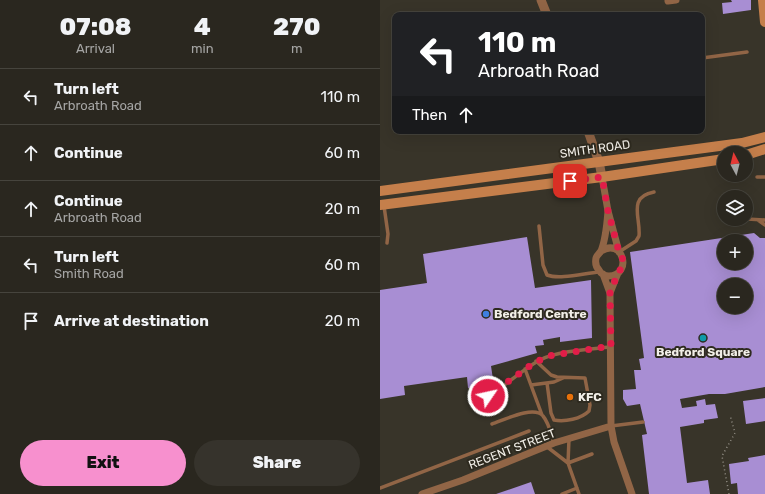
<!DOCTYPE html>
<html lang="en">
<head>
<meta charset="utf-8">
<style>
  body { margin:0; font-family:Rubik,sans-serif; background:#36332c; color:#f1f3f6; height:100vh; display:flex; flex-direction:column; font-size:15px; white-space:nowrap }
  * { box-sizing:border-box; margin:0 }
  p { font-size:13px; color:#a5a5a4 }
  .icon { flex:none; width:22px; height:22px; fill:none; stroke:currentColor; stroke-width:2; stroke-linecap:round; stroke-linejoin:round }
  .map { position:relative; flex:1; overflow:hidden }
  .details { display:flex; flex-direction:column; background:#2a271f; width:380px }
  .details>* { flex:none }
  .banner { position:absolute; left:12px; top:12px; width:313px; height:122px; border-radius:8px; box-shadow:0 4px 16px #0002,0 0 0 1px #46443d; background:#202124; color:#fff; overflow:hidden }
  .needle { width:26px; rotate:353deg }
  .fabs { position:absolute; left:337px; top:146px; display:grid; gap:8px }
  .fabs a { display:grid; place-items:center; width:36px; height:36px; border-radius:50%; background:#2a271f; box-shadow:0 4px 16px #0002,0 0 0 1px #46443d; font-size:20px }
  .pin { position:absolute; display:grid; place-items:center; width:34px; height:34px; color:#fff; margin:-17px; border-radius:8px; box-shadow:0 2px 6px #0006 }
  .me { position:absolute; width:44px; margin:-22px; rotate:56deg; stroke-linejoin:round; filter:drop-shadow(0 0 3px #0008) }
  .turn { display:flex; align-items:center; gap:14px; height:84px; padding:0 20px; font-size:18px }
  .turn .icon { width:52px; height:52px; stroke-width:2.5 }
  .turn b { display:block; font-size:28px; line-height:34px }
  .then { display:flex; align-items:center; height:38px; padding:0 20px; background:#0003; gap:8px; font-size:15px }
  .eta { display:flex; justify-content:space-evenly; align-items:center; height:68px; text-align:center }
  .eta b { font-size:24px; font-weight:800; line-height:28px }
  .action { display:flex; gap:8px; margin-top:auto; padding:8px 20px }
  .action a { flex:1; height:46px; border-radius:24px; background:#f790ce; color:#111; font-size:16px; font-weight:800; line-height:46px; text-align:center }
  .action a+a { background:#36332c; color:#f1f3f6 }
  ul { padding:0; list-style:none }
  li { display:flex; align-items:center; gap:12px; height:56px; padding:0 20px; border-top:1px solid #46443d }
  li div { flex:1 }
  li b { display:block; font-size:15px }
  li em { font-style:normal }
  main { display:flex; flex:1; min-height:0 }
  .map>svg:first-child { display:block }
  .building { fill:#a88ed3; fill-rule:evenodd }
  .lines { fill:none; stroke-linecap:round; stroke-linejoin:round }
  .path { stroke:#959188; stroke-width:1.5; stroke-dasharray:1 3; stroke-linecap:butt }
  .service { stroke:#916546; stroke-width:3.5 }
  .minor { stroke:#916546; stroke-width:7 }
  .tertiary { stroke:#916546; stroke-width:9 }
  .secondary { stroke:#c57f4b; stroke-width:10 }
  .route { stroke:#e11d48; stroke-width:7; stroke-dasharray:0 12.6 }
  .shop-dot { fill:#3f7fe0; stroke:#2e2a1f; stroke-width:1.5 }
  .culture-dot { fill:#0f9aa8; stroke:#2e2a1f; stroke-width:1.5 }
  .food-dot { fill:#e8710a; stroke:#2e2a1f; stroke-width:1.5 }
  .labels { text-anchor:middle; stroke-width:4; stroke-linejoin:round; paint-order:stroke }
  .street-label { font-size:12px; fill:#f2efe8; stroke:#2e2a1f }
  .poi-label { font-size:12px; font-weight:bold; fill:#f2efe8; stroke:#2e2a1f; text-anchor:start }
</style>
</head>
<body>
<main>
<section class="details">
<div class="eta">
<div><b>07:08</b><p>Arrival</p></div>
<div><b>4</b><p>min</p></div>
<div><b>270</b><p>m</p></div>
</div>
<ul>
<li><svg class="icon" aria-label="left" viewBox="0 0 24 24"><path d="M17 20v-9H6M10 6l-5 5 5 5"/></svg><div><b>Turn left</b><p>Arbroath Road</p></div><em>110 m</em></li>
<li><svg class="icon" aria-label="ahead" viewBox="0 0 24 24"><path d="M12 20V5M6 11l6-6 6 6"/></svg><div><b>Continue</b></div><em>60 m</em></li>
<li><svg class="icon" aria-label="ahead" viewBox="0 0 24 24"><path d="M12 20V5M6 11l6-6 6 6"/></svg><div><b>Continue</b><p>Arbroath Road</p></div><em>20 m</em></li>
<li><svg class="icon" aria-label="left" viewBox="0 0 24 24"><path d="M17 20v-9H6M10 6l-5 5 5 5"/></svg><div><b>Turn left</b><p>Smith Road</p></div><em>60 m</em></li>
<li><svg class="icon" aria-label="arrive" viewBox="0 0 24 24"><path d="M6 21V4h12l-3 4 3 4H6"/></svg><div><b>Arrive at destination</b></div><em>20 m</em></li>
</ul>
<div class="action"><a>Exit</a><a>Share</a></div>
</section>
<div class="map">
<svg width="385" height="494" viewBox="0 0 385 494">
  <rect width="100%" height="100%" fill="#383429"/>
  <path class="building" d="M351,0H371V10L343,14L342,3L352,2Z
    M374,233L380,238H385V387L345,394H329L300,399L302,408L317,406L316,401L325,399L326,405L335,404L338,418L324,420V423L300,427L307,483L328,480L330,494H269L262,435L267,434L260,404L247,406L243,399V390L256,389L254,370H261L259,359L264,358L250,252ZM344,241H366V263H344ZM344,285H366V307H344Z
    M147,237L155,288L211,280L212,338L180,342V337L163,340L164,345L155,346L157,353L111,366L114,386L88,388L87,377L24,386L25,395L0,399V290L47,283L43,254Z
    M385,398V421L366,424L363,401Z
    M385,455V494H358L357,483L351,484L349,464L369,461L368,458Z
    M151,482L155,494H116Z"/>
  <g class="lines">
    <path class="path" d="M349,494L342,456L355,433L350,415"/>
    <path class="service" d="M322,58L367,52
      M377,177H385
      M4,206L8,234L7,243
      M367,219L385,220
      M378,220L385,225
      M159,226L163,265L167,275C180,280 205,273 219,272
      M239,252L256,241L259,236C261,218 247,197 274,192
      M156,361L171,375L177,377L205,378L210,405L209,411C201,419 185,422 174,420L171,413L167,383
      M145,369L162,415
      M151,385L174,382L183,378
      M101,399C123,390 139,371 160,360C176,351 211,349 230,347
      M112,424C124,420 154,405 163,416C169,423 171,434 174,443
      M231,426L263,422
      M189,439L188,463L199,494
      M166,446L188,463
      M188,463L212,454
      M0,488L149,431
      M182,494L197,488"/>
    <path class="minor" d="M288,1L296,0
      M222,177L228,211L239,252
      M221,251C243,237 253,275 229,276C225,276 221,274 219,270C216,267 215,263 216,258C217,255 219,254 221,251C226,239 227,223 228,211
      M238,273L230,293L231,426L234,442L252,494
      M223,274L230,293
      M42,494L83,480L174,443L231,426"/>
    <path class="tertiary" d="M161,0L167,15
      M208,131L219,162L222,177"/>
    <path class="secondary" d="M383,0L385,22
      M366,155L385,149
      M0,191L362,143L385,137
      M0,205L222,177L344,159"/>
  </g>
  <g class="lines">
    <path class="route" d="M108,396L154,363L168,356L231,346L230,293L238,273L243,266V261L242,257L239,252L228,211L222,177L190,181"/>
  </g>
  <circle class="shop-dot" cx="106" cy="314" r="4"/>
  <circle class="culture-dot" cx="323" cy="338" r="4"/>
  <circle class="food-dot" cx="190" cy="397" r="4"/>
  <g class="labels">
    <g class="street-label">
      <text transform="translate(215 149) rotate(-8)" y="4">SMITH ROAD</text>
      <text transform="translate(132 449) rotate(-21)" y="4">REGENT STREET</text>
    </g>
    <g class="poi-label">
      <text x="114" y="318">Bedford Centre</text>
      <text x="323" y="356" text-anchor="middle">Bedford Square</text>
      <text x="198" y="401">KFC</text>
    </g>
  </g>
</svg>
<div class="fabs">
<a><svg class="needle" viewBox="-14 -14 28 28"><path d="M0-13l5 13h-10z" fill="#e53935"/><path d="M0 13l5-13h-10z" fill="#a5a5a4"/></svg></a>
<a><svg class="icon" aria-label="layers" viewBox="0 0 24 24"><path d="M12 4l9 5-9 5-9-5zM3 14l9 5 9-5"/></svg></a>
<a>+</a>
<a>−</a>
</div>
<div class="pin" style="left:190px;top:181px;background:#d93025"><svg class="icon" aria-label="arrive" viewBox="0 0 24 24"><path d="M6 21V4h12l-3 4 3 4H6"/></svg></div>
<svg class="me" style="left:108px;top:396px" viewBox="-20 -20 40 40"><circle r="17" fill="#e11d48" stroke="#fff" stroke-width="3"/><path d="M0-11L8 9 0 5-8 9z" fill="#fff"/></svg>
<div class="banner">
<div class="turn"><svg class="icon" aria-label="left" viewBox="0 0 24 24"><path d="M17 20v-9H6M10 6l-5 5 5 5"/></svg><div><b>110 m</b>Arbroath Road</div></div>
<div class="then">Then<svg class="icon" aria-label="ahead" viewBox="0 0 24 24"><path d="M12 20V5M6 11l6-6 6 6"/></svg></div>
</div>
</div>
</main>
</body>
</html>
